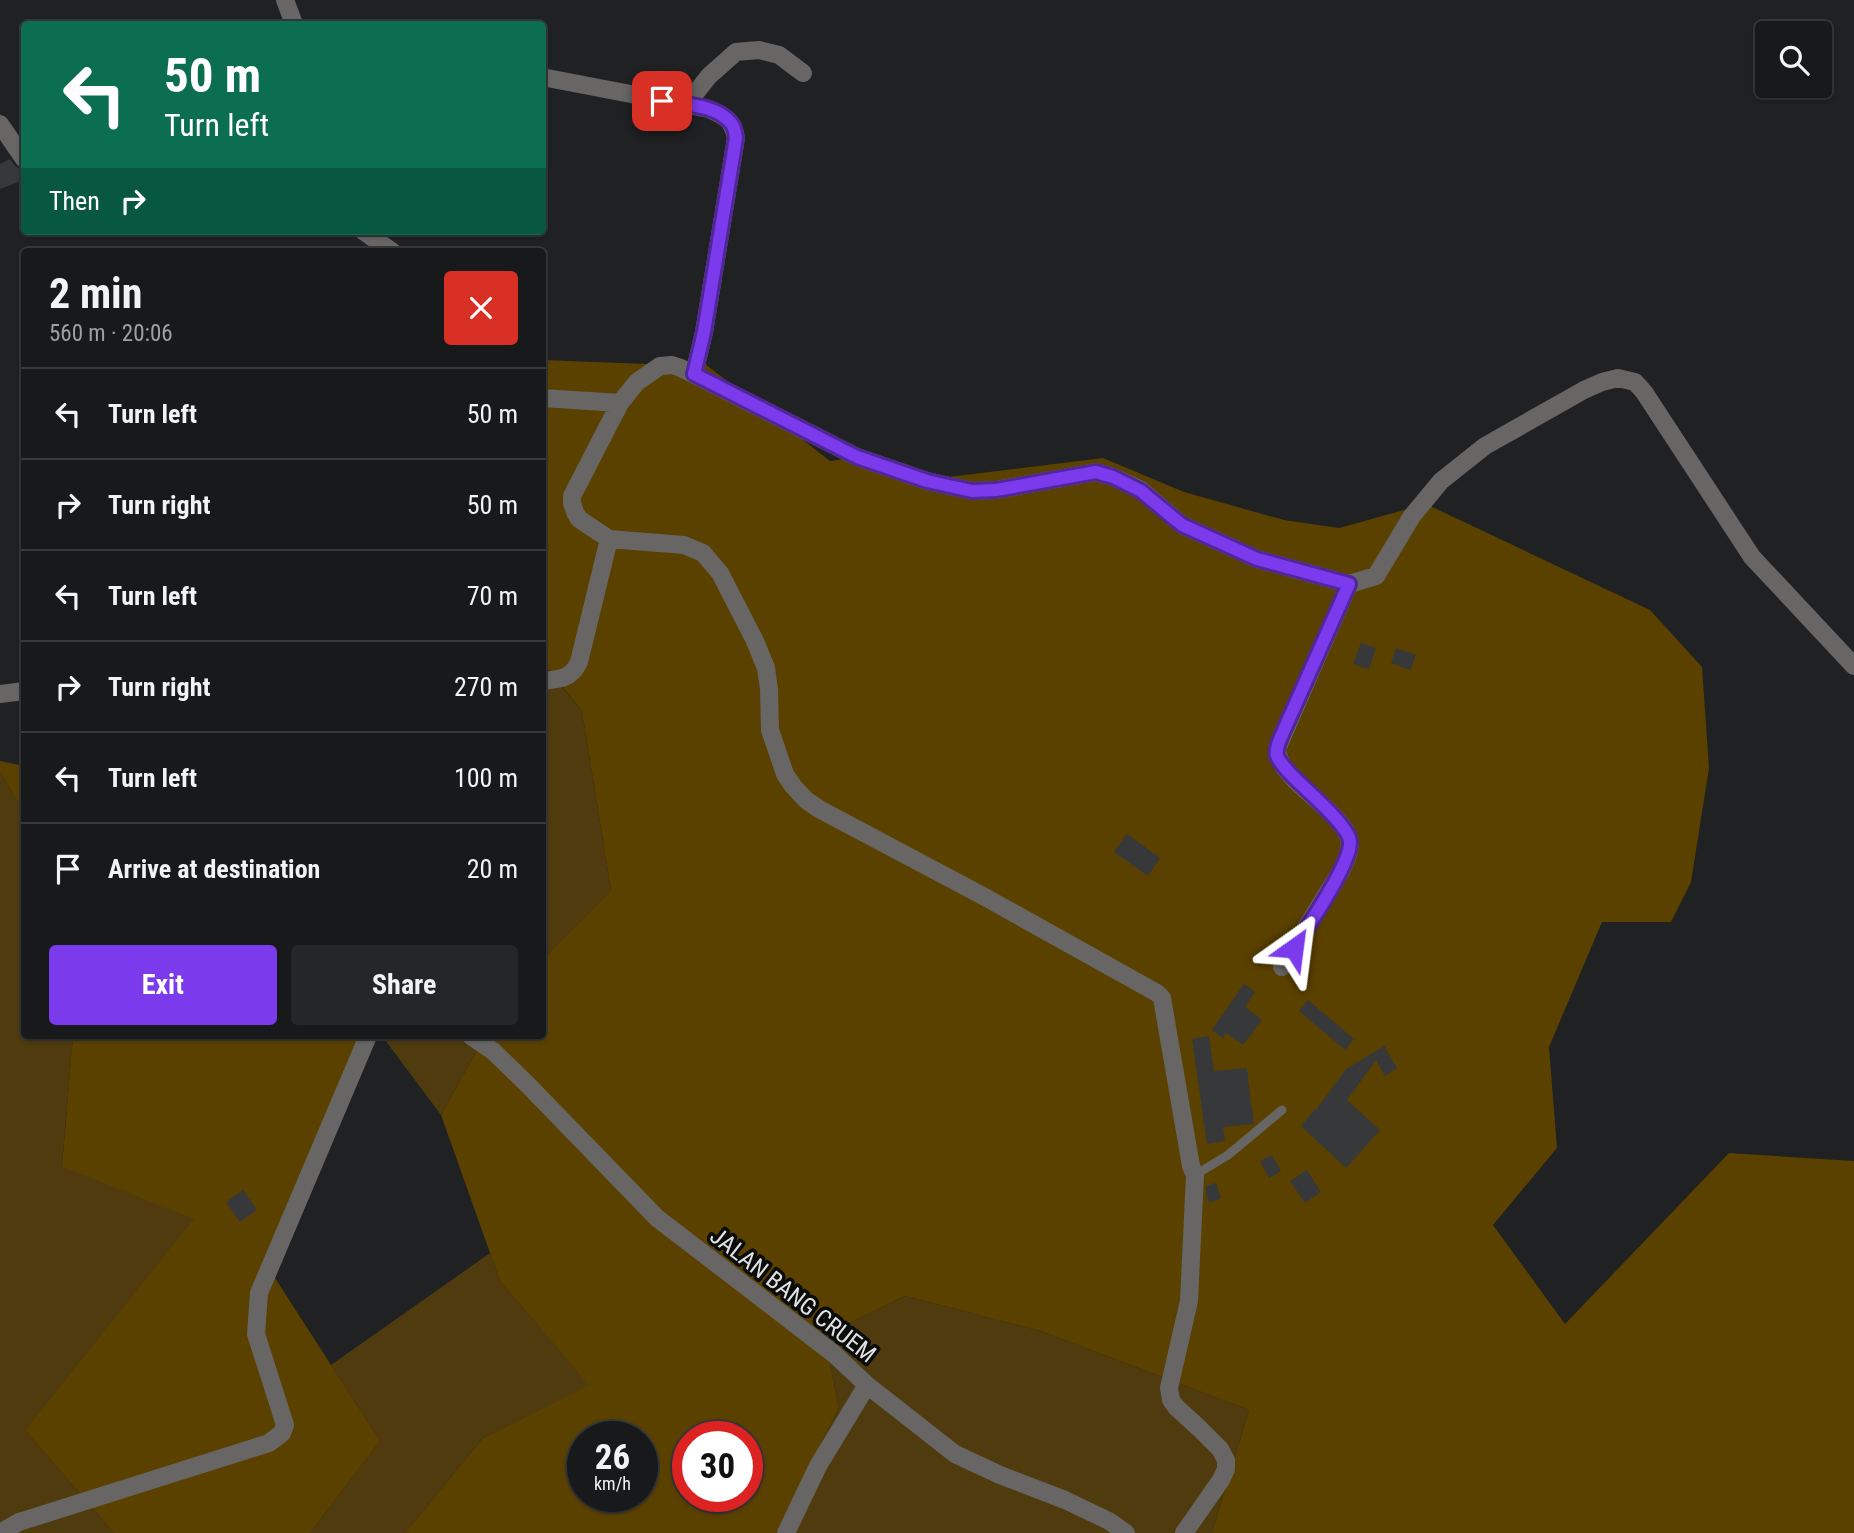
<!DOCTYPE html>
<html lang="en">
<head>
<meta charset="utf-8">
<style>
  body { margin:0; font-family:"Roboto Condensed",sans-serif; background:#242627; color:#f1f3f6; height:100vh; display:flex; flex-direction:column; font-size:26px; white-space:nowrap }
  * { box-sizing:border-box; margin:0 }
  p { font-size:23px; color:#9ea0a2 }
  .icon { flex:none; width:38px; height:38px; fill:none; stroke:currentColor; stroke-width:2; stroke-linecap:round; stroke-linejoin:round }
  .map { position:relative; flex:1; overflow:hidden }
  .details { position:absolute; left:21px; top:248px; width:525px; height:791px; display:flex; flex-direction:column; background:#17191a; border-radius:7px; box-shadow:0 2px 5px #0004,0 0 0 2px #363839 }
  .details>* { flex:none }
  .top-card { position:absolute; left:21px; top:21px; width:525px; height:214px; border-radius:7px; box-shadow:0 2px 5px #0004,0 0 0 2px #363839; background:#0b6e4f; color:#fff; overflow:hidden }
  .tools { position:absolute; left:1755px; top:21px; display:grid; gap:14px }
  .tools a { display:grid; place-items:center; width:77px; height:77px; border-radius:7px; background:#17191a; box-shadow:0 2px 5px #0004,0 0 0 2px #363839; font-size:35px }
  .speed { position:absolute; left:567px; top:1421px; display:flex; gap:14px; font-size:35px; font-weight:700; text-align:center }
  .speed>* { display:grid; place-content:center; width:91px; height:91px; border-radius:50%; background:#17191a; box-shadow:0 2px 5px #0004,0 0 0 2px #363839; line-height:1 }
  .speed small { font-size:18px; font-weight:400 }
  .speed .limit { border:10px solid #d22; background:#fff; color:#111 }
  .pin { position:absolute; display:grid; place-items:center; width:60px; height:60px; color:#fff; margin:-30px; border-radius:14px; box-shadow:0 4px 10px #0006 }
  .me { position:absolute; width:77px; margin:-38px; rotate:31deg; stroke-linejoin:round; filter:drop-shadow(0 0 5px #0008) }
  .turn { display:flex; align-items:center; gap:24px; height:147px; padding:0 28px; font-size:32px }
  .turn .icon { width:91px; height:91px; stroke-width:2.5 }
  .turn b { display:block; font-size:49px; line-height:60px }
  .then { display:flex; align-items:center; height:66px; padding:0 28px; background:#0003; gap:14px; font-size:26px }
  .round { display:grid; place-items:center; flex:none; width:74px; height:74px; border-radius:7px; background:#242627 }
  .summary { display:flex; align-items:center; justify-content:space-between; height:119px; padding:0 28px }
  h1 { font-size:42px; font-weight:700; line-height:52px }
  .cta { display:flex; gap:14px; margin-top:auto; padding:14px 28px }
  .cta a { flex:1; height:80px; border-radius:7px; background:#7c3aed; color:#fff; font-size:28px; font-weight:700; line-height:80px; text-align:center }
  .cta a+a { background:#242627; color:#f1f3f6 }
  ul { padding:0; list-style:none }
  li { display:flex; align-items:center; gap:21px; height:91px; padding:0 28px; border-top:2px solid #363839 }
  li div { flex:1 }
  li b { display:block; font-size:26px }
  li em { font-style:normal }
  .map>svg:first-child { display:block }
  .green { fill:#4f3b0e }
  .forest { fill:#5b4100; fill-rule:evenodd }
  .building { fill:#363839 }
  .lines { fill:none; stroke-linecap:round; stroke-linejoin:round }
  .lane { stroke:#676665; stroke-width:9 }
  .street { stroke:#676665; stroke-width:18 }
  .route-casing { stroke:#51269a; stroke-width:18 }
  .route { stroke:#7c3aed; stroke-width:12 }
  .labels { text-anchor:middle; stroke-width:7; stroke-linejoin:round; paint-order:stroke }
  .street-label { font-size:24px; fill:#e1e3e3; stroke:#0a0b0b }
</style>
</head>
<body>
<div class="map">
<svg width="1854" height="1533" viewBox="0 0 1854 1533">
  <rect width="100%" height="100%" fill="#1f2122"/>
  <path class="green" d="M542,663L582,711L611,890L543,959Z
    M0,771L24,813V1036H73L62,1165L195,1219L25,1430L114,1533H0Z
    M382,1036H485L441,1115Z
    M490,1253L500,1281L590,1385L483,1438L405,1533H310L380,1441L331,1365Z
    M905,1296L1041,1331L1249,1410L1212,1533H776L839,1408L824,1335Z"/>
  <path class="forest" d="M543,360L672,365L704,363L830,461L857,457L940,478L1103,458L1184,492L1284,520L1339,528L1426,504L1650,610L1702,667L1709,768L1691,882L1671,922H1602L1549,1047L1557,1148L1493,1225L1565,1324L1729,1153L1854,1161V1533H1212L1249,1410L1041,1331L905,1296L824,1335L839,1408L776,1533H405L483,1438L589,1385L500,1281L441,1115L485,1036H542L543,959L611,890L582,711L543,663ZM583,1437H642V1496H583ZM688,1437H747V1496H688Z
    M0,761L24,766V813L0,771Z
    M73,1036H373L275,1278L380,1441L310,1533H114L25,1430L194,1219L62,1166Z"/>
  <path class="building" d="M10,159L15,166L22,170L24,180L0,189V164Z
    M1361,643L1376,648L1369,669L1353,664Z
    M1396,648L1416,655L1410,670L1391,663Z
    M1127,834L1160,858L1148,876L1114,852Z
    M1244,984L1255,992L1245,1007L1262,1020L1243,1045L1226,1033L1223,1038L1212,1030Z
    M1308,1000L1354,1039L1345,1050L1299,1011Z
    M1209,1036L1214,1071L1247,1068L1251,1107L1252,1106L1254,1124L1223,1127L1225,1141L1207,1144L1192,1039Z
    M1388,1044L1385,1048L1397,1068L1385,1076L1376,1060L1347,1100L1380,1130L1346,1168L1301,1126L1315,1109L1316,1110L1346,1069Z
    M1272,1155L1281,1171L1269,1178L1260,1161Z
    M1307,1170L1321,1192L1305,1203L1290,1181Z
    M1216,1183L1221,1198L1209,1203L1206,1193V1186Z
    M243,1190L257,1210L240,1222L226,1202Z"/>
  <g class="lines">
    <path class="lane" d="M1195,1175L1228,1155L1282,1110"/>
    <path class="street" d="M285,0L294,24
      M542,77L709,109C726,117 732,119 736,138L704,332L694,374
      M686,105L709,76L736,52L759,50L779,55L803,73
      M0,124L24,159
      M363,231L393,252
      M542,398L620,403
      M542,681C560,679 571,679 579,662L609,539
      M0,694L24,691
      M1282,967L1341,871C1345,862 1352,849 1349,839C1341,809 1279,781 1277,749L1349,584
      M471,1036L493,1051L527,1084L657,1218L834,1354L867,1385L955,1454L1000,1475L1065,1500L1109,1521L1126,1533
      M0,1533L19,1522L269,1443L282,1433L285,1425L256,1334L259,1293L368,1036
      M786,1533L818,1466L867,1385
      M1184,1533L1221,1480L1226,1469V1460L1220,1449L1200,1429L1176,1407L1171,1400L1169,1388L1189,1301L1195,1175L1191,1166L1162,998L1157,993L983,896L819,809L806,800L793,786L785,774L770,730L769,689L766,668L755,641L720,573L703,553L684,545L609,539L579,519L575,512L572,503V496L620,403L637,382L660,366L672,365L681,368L857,457L927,481L972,491L996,490L1096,472L1113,477L1141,490L1182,525L1257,559L1349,584L1376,576L1412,516L1441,481L1485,446L1584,390L1602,382L1618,378L1635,382L1644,392L1752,557L1854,666"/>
  </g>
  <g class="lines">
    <defs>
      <path id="route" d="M662,101C684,105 716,104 731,123C735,127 735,133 736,138L704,332L694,374L857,457L927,481L972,491L996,490L1096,472L1113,477L1141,491L1182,525L1257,559L1349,584L1284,730C1281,738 1275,747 1277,756C1279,761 1283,765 1286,769C1299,785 1349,824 1350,842C1351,864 1307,927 1294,948"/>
    </defs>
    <use href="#route" class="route-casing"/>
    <use href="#route" class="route"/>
  </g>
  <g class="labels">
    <g class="street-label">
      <text transform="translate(793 1295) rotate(38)" y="8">JALAN BANG CRUEM</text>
    </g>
  </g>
</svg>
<div class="tools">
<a><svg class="icon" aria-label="search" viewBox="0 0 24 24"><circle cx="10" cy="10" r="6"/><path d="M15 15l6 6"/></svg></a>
</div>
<div class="speed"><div>26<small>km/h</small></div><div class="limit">30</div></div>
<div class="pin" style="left:662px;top:101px;background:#d93025"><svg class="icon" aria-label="arrive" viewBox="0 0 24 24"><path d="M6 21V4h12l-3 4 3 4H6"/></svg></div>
<svg class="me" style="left:1294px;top:948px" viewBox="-20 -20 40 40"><path d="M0-17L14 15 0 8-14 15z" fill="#7c3aed" stroke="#fff" stroke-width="4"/></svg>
<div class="top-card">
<div class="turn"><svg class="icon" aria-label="left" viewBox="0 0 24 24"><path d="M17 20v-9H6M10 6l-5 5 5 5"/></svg><div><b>50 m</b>Turn left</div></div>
<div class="then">Then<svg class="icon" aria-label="right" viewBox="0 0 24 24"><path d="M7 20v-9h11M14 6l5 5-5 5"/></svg></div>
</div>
<section class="details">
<div class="summary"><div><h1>2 min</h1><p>560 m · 20:06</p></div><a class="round" style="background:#d93025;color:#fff"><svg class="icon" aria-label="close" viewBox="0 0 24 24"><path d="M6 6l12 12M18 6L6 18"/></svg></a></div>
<ul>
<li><svg class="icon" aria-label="left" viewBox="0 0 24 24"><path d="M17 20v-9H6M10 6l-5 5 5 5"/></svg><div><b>Turn left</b></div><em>50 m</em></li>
<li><svg class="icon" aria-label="right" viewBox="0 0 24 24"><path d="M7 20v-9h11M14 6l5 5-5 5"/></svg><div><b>Turn right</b></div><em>50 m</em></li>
<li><svg class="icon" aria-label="left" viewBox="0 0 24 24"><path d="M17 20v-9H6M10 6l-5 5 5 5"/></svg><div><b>Turn left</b></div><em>70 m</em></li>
<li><svg class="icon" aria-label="right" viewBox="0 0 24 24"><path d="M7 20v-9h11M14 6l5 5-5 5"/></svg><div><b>Turn right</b></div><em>270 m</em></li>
<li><svg class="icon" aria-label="left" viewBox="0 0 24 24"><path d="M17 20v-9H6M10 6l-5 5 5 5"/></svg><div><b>Turn left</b></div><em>100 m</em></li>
<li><svg class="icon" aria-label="arrive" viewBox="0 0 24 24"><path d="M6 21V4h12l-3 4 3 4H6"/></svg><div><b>Arrive at destination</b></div><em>20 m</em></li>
</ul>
<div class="cta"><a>Exit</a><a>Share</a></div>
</section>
</div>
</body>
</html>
